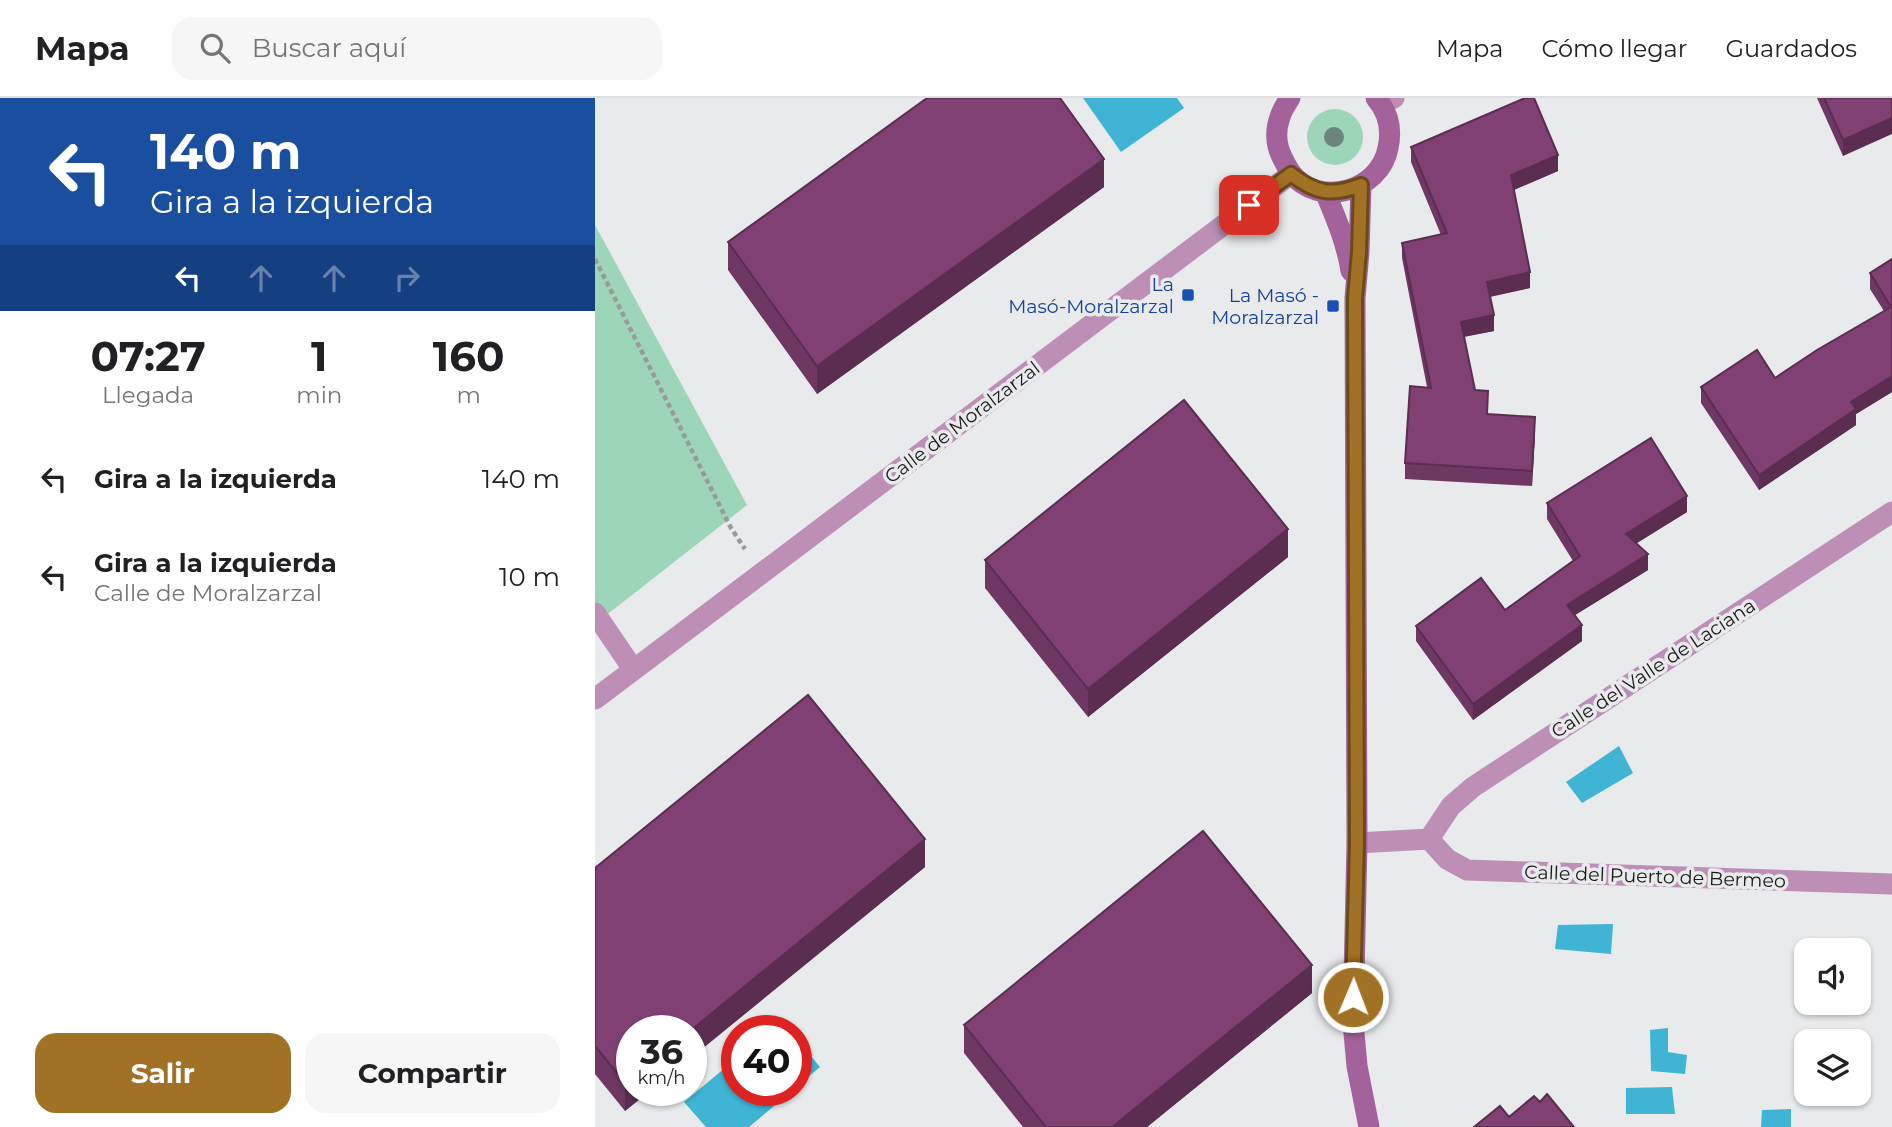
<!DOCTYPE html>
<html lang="es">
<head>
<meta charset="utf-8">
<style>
  body { margin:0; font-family:Montserrat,sans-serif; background:#f6f6f6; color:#202124; height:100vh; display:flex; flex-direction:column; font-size:26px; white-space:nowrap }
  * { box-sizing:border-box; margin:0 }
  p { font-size:23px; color:#757577 }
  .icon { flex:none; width:38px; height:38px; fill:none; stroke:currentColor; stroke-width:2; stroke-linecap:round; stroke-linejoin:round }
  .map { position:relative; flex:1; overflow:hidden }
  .sheet { display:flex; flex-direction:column; background:#fff; width:595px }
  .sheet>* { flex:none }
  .top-card { background:#1a4fa0; color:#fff; overflow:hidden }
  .tools { position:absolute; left:1199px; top:840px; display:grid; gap:14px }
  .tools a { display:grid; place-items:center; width:77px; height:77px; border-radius:14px; background:#fff; box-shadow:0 2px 5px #0004; font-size:35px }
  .speed { position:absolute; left:21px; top:917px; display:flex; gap:14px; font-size:35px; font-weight:700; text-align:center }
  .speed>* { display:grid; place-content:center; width:91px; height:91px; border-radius:50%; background:#fff; box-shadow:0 2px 5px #0004; line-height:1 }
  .speed small { font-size:18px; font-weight:400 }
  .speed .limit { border:10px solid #d22; background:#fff; color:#111 }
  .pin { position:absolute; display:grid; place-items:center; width:60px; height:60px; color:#fff; margin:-30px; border-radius:14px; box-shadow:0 4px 10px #0006 }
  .me { position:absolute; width:77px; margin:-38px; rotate:1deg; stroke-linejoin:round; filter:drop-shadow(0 0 5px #0008) }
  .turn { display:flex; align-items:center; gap:24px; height:147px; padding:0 35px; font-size:32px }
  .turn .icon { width:91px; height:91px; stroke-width:2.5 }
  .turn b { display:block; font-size:49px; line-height:60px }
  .lanes { display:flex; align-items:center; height:66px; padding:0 35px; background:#0003; justify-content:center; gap:35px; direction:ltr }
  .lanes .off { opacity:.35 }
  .eta { display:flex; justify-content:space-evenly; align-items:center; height:119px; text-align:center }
  .eta b { font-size:42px; font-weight:700; line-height:49px }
  .cta { display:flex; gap:14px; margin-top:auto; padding:14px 35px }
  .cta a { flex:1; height:80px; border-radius:21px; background:#a17225; color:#fff; font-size:28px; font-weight:700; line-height:80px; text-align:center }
  .cta a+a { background:#f6f6f6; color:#202124 }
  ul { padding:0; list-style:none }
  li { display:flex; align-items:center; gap:21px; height:98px; padding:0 35px }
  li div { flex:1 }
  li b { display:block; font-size:26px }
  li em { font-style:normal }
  header { display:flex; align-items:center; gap:42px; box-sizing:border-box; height:98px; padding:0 35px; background:#fff; border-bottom:2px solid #e0e0e0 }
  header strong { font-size:33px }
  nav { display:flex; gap:38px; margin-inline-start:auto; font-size:24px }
  .search { width:490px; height:63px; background:#f6f6f6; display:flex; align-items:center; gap:18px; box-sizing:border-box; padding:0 24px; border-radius:21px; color:#757577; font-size:26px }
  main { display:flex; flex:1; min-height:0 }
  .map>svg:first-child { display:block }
  .green { fill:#9dd5b9 }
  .water { fill:#3fb4d5 }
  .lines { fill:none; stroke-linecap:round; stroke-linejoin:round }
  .path { stroke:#9a9a9b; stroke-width:4.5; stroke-dasharray:5 3.5; stroke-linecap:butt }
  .lane { stroke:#bd8fb7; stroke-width:21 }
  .street { stroke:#bd8fb7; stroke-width:21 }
  .secondary { stroke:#a4629d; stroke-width:21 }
  .tree { fill:#6c857c }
  .wall { fill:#6f3764 }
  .shaded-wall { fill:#5a2d51 }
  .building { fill:#814074; stroke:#5a2d51; stroke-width:2 }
  .route-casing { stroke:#694a18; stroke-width:18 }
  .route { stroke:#a17225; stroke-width:12 }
  .transit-dot { fill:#1a4fb4; stroke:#e9eaeb; stroke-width:2.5 }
  .labels { text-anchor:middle; stroke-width:7; stroke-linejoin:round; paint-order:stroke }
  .transit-label { font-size:19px; fill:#164399; stroke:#e9eaeb; text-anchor:end }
  .street-label { font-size:19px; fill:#191919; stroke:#e9eaeb }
</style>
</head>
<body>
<header>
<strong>Mapa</strong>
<div class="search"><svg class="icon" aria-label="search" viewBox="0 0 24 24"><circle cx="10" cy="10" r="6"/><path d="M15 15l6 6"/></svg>Buscar aquí</div>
<nav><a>Mapa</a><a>Cómo llegar</a><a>Guardados</a></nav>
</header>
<main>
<section class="sheet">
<div class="top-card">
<div class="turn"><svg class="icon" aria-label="left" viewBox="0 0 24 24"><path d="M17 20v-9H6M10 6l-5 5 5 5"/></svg><div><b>140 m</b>Gira a la izquierda</div></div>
<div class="lanes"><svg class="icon" aria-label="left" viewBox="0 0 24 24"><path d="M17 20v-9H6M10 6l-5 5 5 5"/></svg><svg class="icon off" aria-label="ahead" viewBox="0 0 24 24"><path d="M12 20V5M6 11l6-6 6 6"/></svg><svg class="icon off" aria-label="ahead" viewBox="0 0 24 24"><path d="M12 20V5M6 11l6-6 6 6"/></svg><svg class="icon off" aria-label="right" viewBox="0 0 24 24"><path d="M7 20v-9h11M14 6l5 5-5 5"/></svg></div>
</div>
<div class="eta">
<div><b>07:27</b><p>Llegada</p></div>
<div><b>1</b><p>min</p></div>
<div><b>160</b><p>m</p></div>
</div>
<ul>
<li><svg class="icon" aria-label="left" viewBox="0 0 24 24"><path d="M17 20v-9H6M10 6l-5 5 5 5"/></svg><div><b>Gira a la izquierda</b></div><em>140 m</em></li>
<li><svg class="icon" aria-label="left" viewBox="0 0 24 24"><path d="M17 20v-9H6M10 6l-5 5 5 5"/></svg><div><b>Gira a la izquierda</b><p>Calle de Moralzarzal</p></div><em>10 m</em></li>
</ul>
<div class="cta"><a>Salir</a><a>Compartir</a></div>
</section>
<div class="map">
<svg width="1297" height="1029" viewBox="0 0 1297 1029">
  <rect width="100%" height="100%" fill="#e9eaeb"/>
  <path class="green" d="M712 39a28 28 0 1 1 56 0a28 28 0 1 1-56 0Z
    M0,127L152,407L0,526Z"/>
  <path class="water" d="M488,0H582L589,10L526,54Z
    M1024,648L1038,675L987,705L971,684Z
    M1018,826L1016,856L960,851L963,827Z
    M1073,930V954L1092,957L1090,976L1056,973L1055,932Z
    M201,940L225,969L201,989Z
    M142,960V992H198L154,1029H111L89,1004Z
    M1077,989L1080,1016H1031V990Z
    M1196,1011V1029H1166L1167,1012Z"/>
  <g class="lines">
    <path class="path" d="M0,161L136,430L150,451"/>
    <path class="lane" d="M0,515L38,571"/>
    <path class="street" d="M786,6L799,0
      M0,601L696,76
      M834,741L856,708L878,689L1297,414
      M834,741L852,761L872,772L1297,786
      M762,745L834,741"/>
    <path class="secondary" d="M695,0C691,6 687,12 685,19C680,33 681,48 688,61C690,65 693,71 696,75C724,111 785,93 793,50C797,32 794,15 781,0
      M766,87L764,154L760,200L762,745L758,924L762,968L774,1029
      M730,94C741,120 752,146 756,173"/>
  </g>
  <circle class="tree" cx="739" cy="39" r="10"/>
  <path class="wall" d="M1222,0H1297L1248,58Z
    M816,49L963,73L919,92L935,190L895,199L899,233L869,239L880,292L892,316L940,335L937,388L810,381V365L832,289L807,160V145L846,137L816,64Z
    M509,89L222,296L133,172V144Z
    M1297,161V294L1261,316V327L1164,392L1106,305V289L1180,280L1289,213L1275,191V175Z
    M952,405L1092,414L1041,445L1053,472L980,517L987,543L878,622L821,543V528L910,512L978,463L952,421Z
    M693,459L493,619L390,490V462Z
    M330,769L30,1013L0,976V770Z
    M717,895L552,1029H428L369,955V927Z"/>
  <path class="shaded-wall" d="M1297,20V36L1248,58V42Z
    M963,57V73L916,93V77Z
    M509,61V89L222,296V268Z
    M935,174V190L892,199V184Z
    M899,217V233L866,239V224Z
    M1297,278V294L1261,316V327L1164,392V377L1256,304Z
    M940,319V335L937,388V373Z
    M1092,398V414L1031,452V436Z
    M693,431V459L493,619V591Z
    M1053,456V472L972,522V507Z
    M987,527V543L878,622V606Z
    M330,741V769L96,960V933H95Z
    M717,867V895L552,1029H517Z
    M37,980V992H56L30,1013V985Z"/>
  <path class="building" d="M332,0H465L509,61L222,268L133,144Z
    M930,0H939L963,57L916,77L935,174L892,184L899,217L866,224L880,292L893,293L892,316L940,319L937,373L810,365L815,288L836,290L807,145L852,135L816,49Z
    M1229,0H1297V20L1248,42Z
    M1297,161V278L1256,304L1261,311L1164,377L1106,289L1162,252L1180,280L1222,252L1296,209L1275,175Z
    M589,302L693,431L493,591L390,462Z
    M1056,340L1092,398L1031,436L1053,456L972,507L987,527L878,606L821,528L886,480L910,512L985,458L952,405Z
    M213,597L330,741L95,933H37V980L30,985L0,948V770Z
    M608,733L717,867L517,1029H451L369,927Z
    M952,996L979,1029H879L905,1008L914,1019L939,998L945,1004Z"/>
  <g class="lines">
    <defs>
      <path id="route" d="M654,107L696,76C721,96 737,98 766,87L764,154L760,200L762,745L758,899"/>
    </defs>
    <use href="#route" class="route-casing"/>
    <use href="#route" class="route"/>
  </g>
  <g class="transit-dot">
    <rect x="586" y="190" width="14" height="14" rx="3.5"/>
    <rect x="731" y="201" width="14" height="14" rx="3.5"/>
  </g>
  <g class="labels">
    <g class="transit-label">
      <text x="579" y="193">La<tspan x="579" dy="22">Masó-Moralzarzal</tspan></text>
      <text x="724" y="204">La Masó -<tspan x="724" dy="22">Moralzarzal</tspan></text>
    </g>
    <g class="street-label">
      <text transform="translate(367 324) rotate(-37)" y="7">Calle de Moralzarzal</text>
      <text transform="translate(1058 570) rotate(-33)" y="7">Calle del Valle de Laciana</text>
      <text transform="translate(1060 778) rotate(2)" y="7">Calle del Puerto de Bermeo</text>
    </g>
  </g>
</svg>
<div class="tools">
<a><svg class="icon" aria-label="sound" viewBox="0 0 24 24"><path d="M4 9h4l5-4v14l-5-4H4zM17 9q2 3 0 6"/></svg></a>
<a><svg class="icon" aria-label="layers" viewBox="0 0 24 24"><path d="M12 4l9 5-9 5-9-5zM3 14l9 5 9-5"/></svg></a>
</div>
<div class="speed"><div>36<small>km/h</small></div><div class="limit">40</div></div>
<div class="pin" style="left:654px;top:107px;background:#d93025"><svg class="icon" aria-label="arrive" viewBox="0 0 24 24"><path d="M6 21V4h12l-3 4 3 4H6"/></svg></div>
<svg class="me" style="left:758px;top:899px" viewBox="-20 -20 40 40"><circle r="17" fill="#a17225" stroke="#fff" stroke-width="3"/><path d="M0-11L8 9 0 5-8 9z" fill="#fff"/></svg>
</div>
</main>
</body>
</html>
